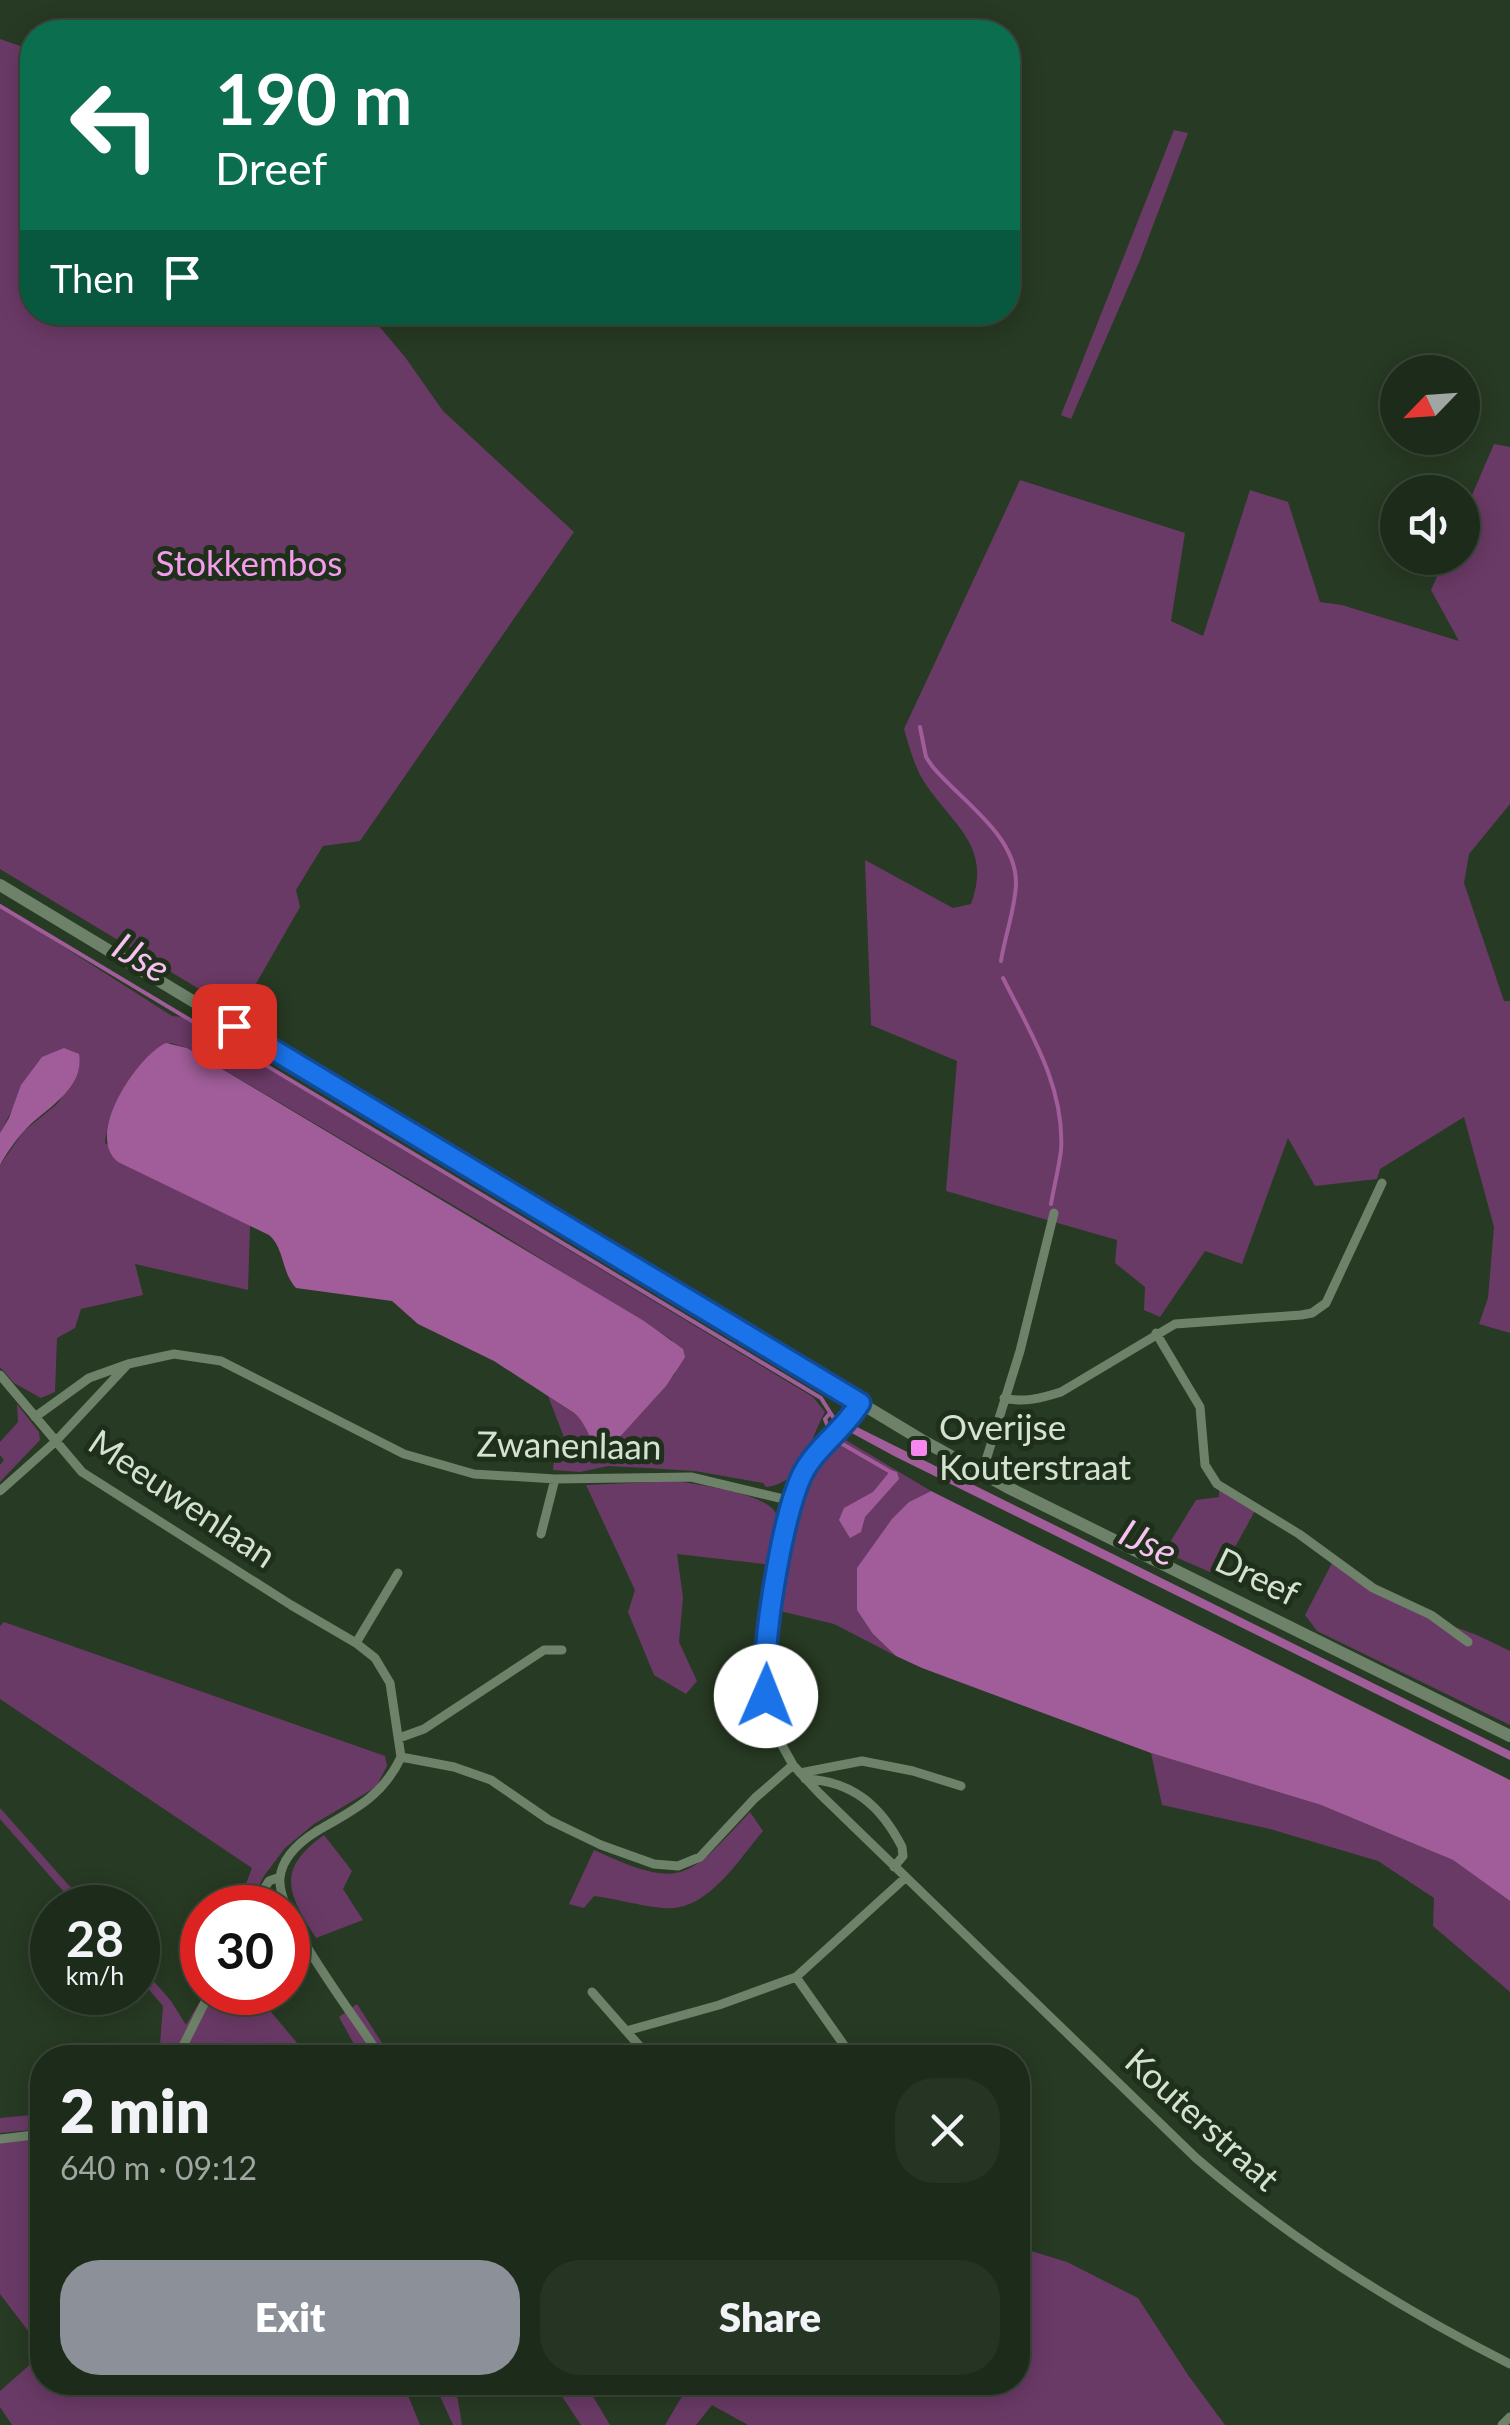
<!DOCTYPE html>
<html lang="en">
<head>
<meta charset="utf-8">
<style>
  body { margin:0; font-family:Lato,sans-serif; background:#253423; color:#f1f3f6; height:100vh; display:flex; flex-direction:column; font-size:38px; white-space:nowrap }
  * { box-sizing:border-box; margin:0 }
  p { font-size:32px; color:#a0a7a2 }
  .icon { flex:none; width:55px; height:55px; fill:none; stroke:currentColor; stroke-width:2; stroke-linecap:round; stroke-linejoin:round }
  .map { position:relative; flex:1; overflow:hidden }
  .panel { position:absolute; left:30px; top:2045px; width:1000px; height:350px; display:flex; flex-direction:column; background:#1d2c1a; border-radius:40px; box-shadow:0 5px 25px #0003,0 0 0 2px #3b4839 }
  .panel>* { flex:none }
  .hud { position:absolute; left:20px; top:20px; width:1000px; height:305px; border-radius:40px; box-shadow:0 5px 25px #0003,0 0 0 2px #3b4839; background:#0b6e4f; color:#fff; overflow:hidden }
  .needle { width:65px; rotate:245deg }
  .controls { position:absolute; left:1380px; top:355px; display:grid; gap:20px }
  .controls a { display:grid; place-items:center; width:100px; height:100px; border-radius:50%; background:#1d2c1a; box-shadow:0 5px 25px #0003,0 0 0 2px #3b4839; font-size:50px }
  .speed { position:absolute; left:30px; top:1885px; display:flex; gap:20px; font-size:50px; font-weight:700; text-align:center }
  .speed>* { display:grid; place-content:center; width:130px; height:130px; border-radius:50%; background:#1d2c1a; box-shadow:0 5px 25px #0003,0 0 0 2px #3b4839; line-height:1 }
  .speed small { font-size:25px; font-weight:400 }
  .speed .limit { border:15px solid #d22; background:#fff; color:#111 }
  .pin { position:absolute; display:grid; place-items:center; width:85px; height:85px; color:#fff; margin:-42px; border-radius:20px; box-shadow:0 5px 15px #0006 }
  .me { position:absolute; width:110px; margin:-55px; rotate:1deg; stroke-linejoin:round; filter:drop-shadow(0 0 8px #0008) }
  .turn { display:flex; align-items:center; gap:35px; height:210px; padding:0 30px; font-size:45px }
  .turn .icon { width:130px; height:130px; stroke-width:2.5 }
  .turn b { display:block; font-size:70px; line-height:85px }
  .then { display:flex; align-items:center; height:95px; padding:0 30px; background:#0003; gap:20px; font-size:38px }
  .round { display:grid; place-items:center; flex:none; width:105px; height:105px; border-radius:40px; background:#253423 }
  .head { display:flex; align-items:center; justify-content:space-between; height:170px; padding:0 30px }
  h1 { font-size:60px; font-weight:800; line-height:75px }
  .cta { display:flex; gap:20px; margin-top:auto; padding:20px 30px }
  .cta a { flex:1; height:115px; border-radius:40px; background:#8c9099; color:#fff; font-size:40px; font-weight:800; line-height:115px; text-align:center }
  .cta a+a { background:#253423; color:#f1f3f6 }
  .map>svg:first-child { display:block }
  .green { fill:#6a3a66 }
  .water { fill:#a05d9a }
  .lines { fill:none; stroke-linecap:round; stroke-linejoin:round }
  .stream { stroke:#a05d9a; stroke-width:4 }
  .street { stroke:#6d8269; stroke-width:9 }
  .secondary { stroke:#6d8269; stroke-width:12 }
  .route-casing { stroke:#114b97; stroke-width:25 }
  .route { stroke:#1a73e8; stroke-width:18 }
  .poi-dot { fill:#f688ed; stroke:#1e301a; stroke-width:4 }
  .labels { text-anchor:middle; stroke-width:10; stroke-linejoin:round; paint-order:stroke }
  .park-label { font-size:35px; fill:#f59bed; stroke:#1e301a }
  .poi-label { font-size:35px; fill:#d5e1d2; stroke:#1e301a; text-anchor:start }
  .street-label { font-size:35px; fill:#d5e1d2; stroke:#1e301a }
  .water-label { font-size:38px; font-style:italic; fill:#f8c1f2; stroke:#1e301a }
</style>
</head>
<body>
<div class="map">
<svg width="1510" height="2425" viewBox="0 0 1510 2425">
  <rect width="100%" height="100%" fill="#273a23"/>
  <path class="green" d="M0,39L32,50V312L368,313L405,357L443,411L574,532L360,841L323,846L296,890L300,907L239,1013L0,869Z
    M1174,130L1188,133L1140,260L1071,419L1061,415Z
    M1494,444L1510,447V804L1469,854L1464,883L1504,1001H1510V1333L1479,1324L1488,1298L1494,1227L1464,1117L1380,1169L1377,1179L1315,1186L1288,1138L1242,1264L1205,1251L1160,1317L1144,1310L1145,1287L1115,1263L1117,1240L946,1191L957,1061L871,1025L865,860L953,908L971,904C993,844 951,825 923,780C914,765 909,746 904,729L1020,480L1185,533L1171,621L1203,636L1250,490L1288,502L1320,602L1342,605L1459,641L1431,590L1445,558H1462L1463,516Z
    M0,906L172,1016L182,1017L813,1397L825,1412C809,1440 803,1484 766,1487L763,1483L695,1471L647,1468L608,1466L580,1472L553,1470L554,1458L567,1445L548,1396L582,1419L587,1432L607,1451L675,1374L672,1340L490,1227L187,1048L171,1043C135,1060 109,1103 105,1143L190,1195L250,1225L248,1290L135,1264L143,1295L81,1309L75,1328L57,1338L55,1392L41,1398L14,1383L0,1367V1165L24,1131L57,1104L72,1083L35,1066L0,1133Z
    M17,1404L39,1432L40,1440L0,1482V1465L4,1460L0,1455V1442L18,1422Z
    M844,1439L931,1491L909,1502L873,1634L896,1656L834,1624L780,1611C788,1567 793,1497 821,1460C826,1452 837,1446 844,1439Z
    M677,1481C698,1485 775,1494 777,1517C779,1532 773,1550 772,1565L677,1554L683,1597L679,1642L697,1681L686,1694L654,1675L628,1612L635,1590L586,1485Z
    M1219,1489L1256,1509L1219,1576L1164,1552L1196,1500L1219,1497Z
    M1332,1563L1438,1621L1477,1635L1510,1651V1725L1317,1631L1305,1615Z
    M4,1622L385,1756L387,1766L376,1787L314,1824L285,1848L264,1876L248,1907H237L252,1868L0,1699V1626Z
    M1151,1753L1321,1805L1453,1860L1510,1901V1992L1433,1926L1434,1898L1378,1861L1270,1829L1162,1805Z
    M0,1808L81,1899L89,1907H77L0,1819Z
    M750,1812L763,1831C738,1860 707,1913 663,1908C640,1906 617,1899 594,1896L584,1908L569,1904L594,1850C683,1891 687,1879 750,1812Z
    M324,1835L352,1871L343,1889L363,1920L316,1938C288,1894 275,1870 324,1835Z
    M138,1963L171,2001L186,2025L205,1993H255L309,2057H159L163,2006L138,1977Z
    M357,2004L391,2057H361L339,2017Z
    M42,2114V2129L0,2133V2118Z
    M42,2137V2349L0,2294V2142Z
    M1018,2247L1067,2262L1138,2298L1188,2375L1225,2425H748L712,2405L696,2425H665L690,2383L1018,2382Z
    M42,2354V2382L403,2383L420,2425H12L0,2407V2391Z
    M434,2383H455L462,2425H453Z
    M553,2383H585L610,2425H581Z"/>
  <path class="water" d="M166,1043L187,1048L644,1321L683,1349L685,1357L682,1362L666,1386L607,1451L602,1452C588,1441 587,1423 574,1413L494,1361L418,1324L392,1301L296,1288C281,1272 285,1249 269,1235L118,1162C84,1136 137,1056 166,1043Z
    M64,1048L79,1054C85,1090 44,1109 24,1131C15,1141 6,1154 0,1165V1133L9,1118L21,1085L42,1057Z
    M855,1426L1510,1751V1760L894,1456L848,1431Z
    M891,1470L897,1472L899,1479L865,1517L861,1532L850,1538L839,1520L844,1508L873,1492Z
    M931,1491L1510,1780V1901L1453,1860L1321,1805L1151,1753L922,1668L896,1656L873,1634L857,1610V1568L892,1519L909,1502Z"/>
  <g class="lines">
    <path class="stream" d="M920,727L926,757L932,766C960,800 1017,835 1016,884C1015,909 1005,936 1001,961
      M0,906L821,1398L833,1417L856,1430
      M1003,978C1030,1032 1065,1087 1061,1150C1059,1168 1054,1186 1051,1204
      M828,1427L825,1419L830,1413
      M839,1442L889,1471"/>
    <path class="street" d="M1156,1333L1200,1407L1205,1465L1217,1484L1299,1534L1373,1588L1431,1615L1468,1642
      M128,1364L174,1354L221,1361L404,1454L474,1474L555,1479L691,1477L792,1501
      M0,1375L82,1472L291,1605L356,1643L375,1658L390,1683L401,1757
      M1004,1398C1024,1403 1042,1398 1061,1392L1175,1324L1301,1315L1312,1313L1326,1303L1382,1183
      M860,1403L803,1473L792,1501L764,1667L768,1710L778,1738L793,1765L819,1793L1196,2158C1292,2241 1397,2307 1510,2364
      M982,1473L1020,1351L1054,1213
      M0,1491L55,1442L128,1364L89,1378L35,1417
      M541,1534L555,1479
      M356,1643L398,1573
      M399,1738L424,1729L544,1650H562
      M401,1757L454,1767L491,1780L549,1820L601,1845L654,1864L678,1866L700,1857L755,1798L793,1765
      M800,1773L862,1761L913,1771L961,1786
      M805,1779C853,1781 881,1806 902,1847L903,1856L894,1867
      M252,1908L269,1881L280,1877
      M796,1977L846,2048
      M592,1992L650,2058
      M626,2031L719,2005L796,1977L905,1878
      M177,2058L210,1992
      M381,2058C359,2021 276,1917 280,1878C282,1857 301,1841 317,1831C354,1810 383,1796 401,1757
      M0,2139L42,2134
      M1502,2425L1510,2417"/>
    <path class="secondary" d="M0,885L920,1439L1007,1487L1510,1736"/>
  </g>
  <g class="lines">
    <defs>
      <path id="route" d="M234,1026L860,1403C844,1430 816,1447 802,1475C782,1517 760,1650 766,1696"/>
    </defs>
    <use href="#route" class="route-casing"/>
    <use href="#route" class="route"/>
  </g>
  <rect class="poi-dot" x="909" y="1438" width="20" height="20" rx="5"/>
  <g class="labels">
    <g class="park-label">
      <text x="249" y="576">Stokkembos</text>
    </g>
    <g class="poi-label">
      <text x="939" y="1440">Overijse<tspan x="939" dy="40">Kouterstraat</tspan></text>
    </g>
    <g class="street-label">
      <text transform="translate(569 1446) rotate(1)" y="12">Zwanenlaan</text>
      <text transform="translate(182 1499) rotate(34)" y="12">Meeuwenlaan</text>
      <text transform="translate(1257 1577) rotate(26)" y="12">Dreef</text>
      <text transform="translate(1202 2120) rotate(42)" y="12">Kouterstraat</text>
    </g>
    <g class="water-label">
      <text transform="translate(141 958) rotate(31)" y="13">IJse</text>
      <text transform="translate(1148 1543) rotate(26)" y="13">IJse</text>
    </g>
  </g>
</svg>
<div class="controls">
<a><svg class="needle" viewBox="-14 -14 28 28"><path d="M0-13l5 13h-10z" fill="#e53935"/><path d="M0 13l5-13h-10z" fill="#a0a7a2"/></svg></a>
<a><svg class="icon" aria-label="sound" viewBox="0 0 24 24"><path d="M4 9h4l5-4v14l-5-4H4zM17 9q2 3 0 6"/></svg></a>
</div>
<div class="speed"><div>28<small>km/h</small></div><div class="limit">30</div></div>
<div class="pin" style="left:234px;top:1026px;background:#d93025"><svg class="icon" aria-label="arrive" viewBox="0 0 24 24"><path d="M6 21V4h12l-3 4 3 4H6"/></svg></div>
<svg class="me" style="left:766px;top:1696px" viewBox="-20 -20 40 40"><circle r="19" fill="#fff"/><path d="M0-13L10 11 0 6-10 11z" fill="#1a73e8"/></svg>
<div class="hud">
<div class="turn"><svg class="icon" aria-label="left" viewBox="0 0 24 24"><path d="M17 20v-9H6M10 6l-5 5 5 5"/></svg><div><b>190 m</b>Dreef</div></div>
<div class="then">Then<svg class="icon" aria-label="arrive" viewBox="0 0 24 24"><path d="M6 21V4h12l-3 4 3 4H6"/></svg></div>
</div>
<section class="panel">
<div class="head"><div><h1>2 min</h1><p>640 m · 09:12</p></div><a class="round"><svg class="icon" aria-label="close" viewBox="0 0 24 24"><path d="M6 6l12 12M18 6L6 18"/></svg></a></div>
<div class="cta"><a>Exit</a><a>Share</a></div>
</section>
</div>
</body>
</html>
